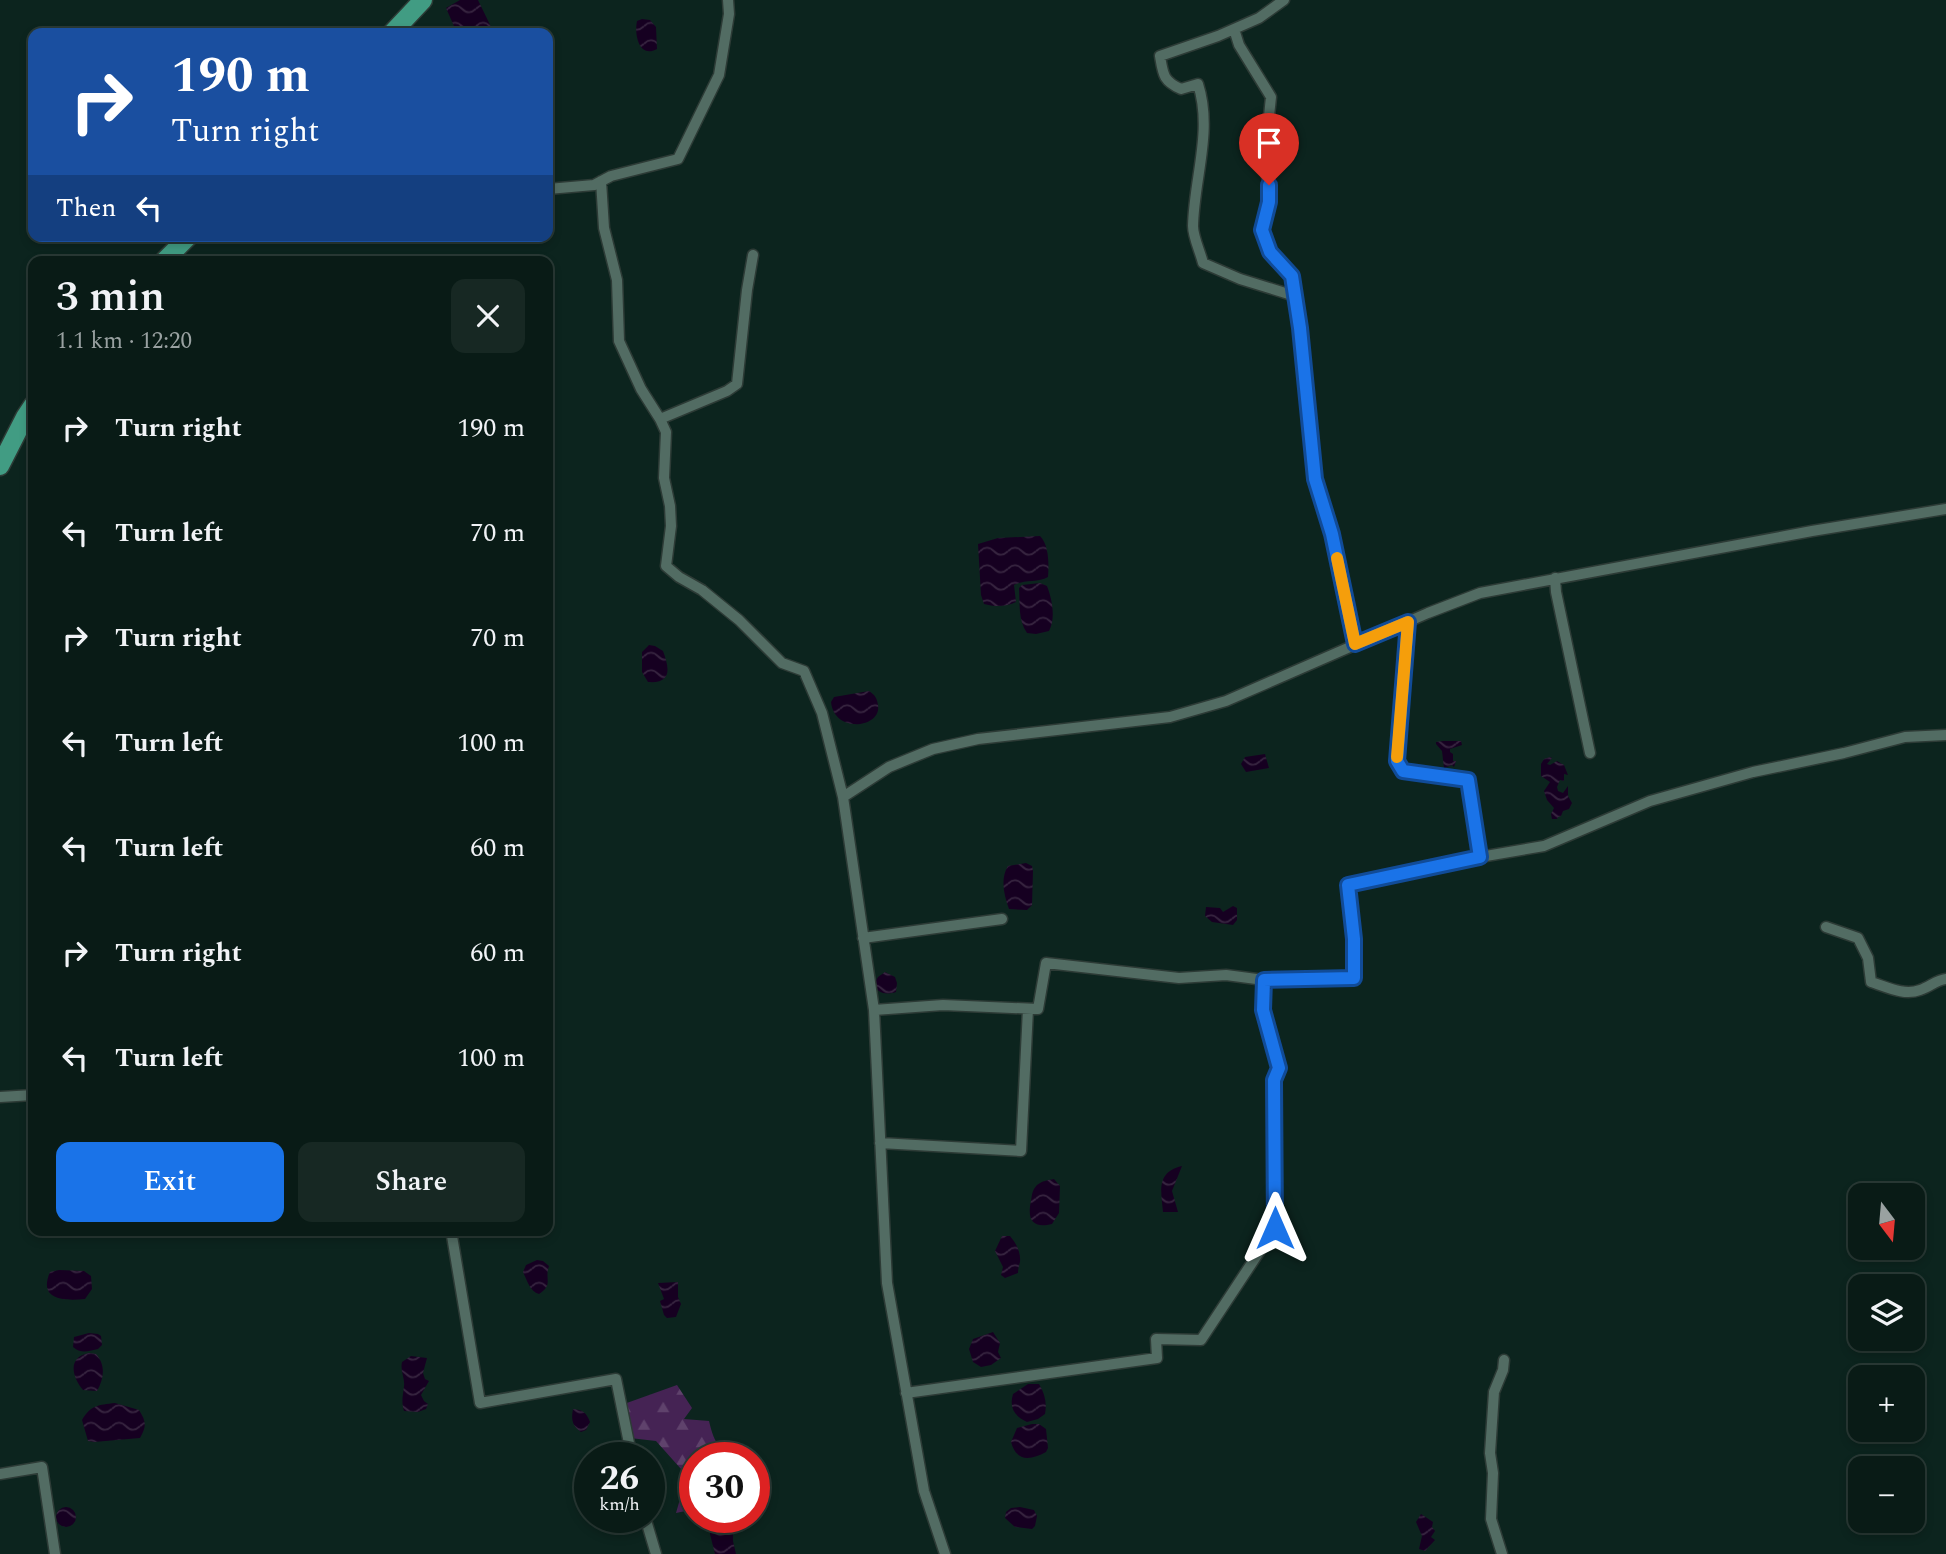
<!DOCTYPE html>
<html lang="en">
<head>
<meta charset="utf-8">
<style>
  body { margin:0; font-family:Spectral,serif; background:#172823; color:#f1f3f6; height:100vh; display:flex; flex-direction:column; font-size:26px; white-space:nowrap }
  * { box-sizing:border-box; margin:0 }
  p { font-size:23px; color:#99a1a1 }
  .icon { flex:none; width:38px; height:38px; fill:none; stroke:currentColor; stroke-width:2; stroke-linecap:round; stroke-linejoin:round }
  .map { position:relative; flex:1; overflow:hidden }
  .drawer { position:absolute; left:28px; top:256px; width:525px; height:980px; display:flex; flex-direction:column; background:#091b16; border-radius:14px; box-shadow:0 4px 10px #0003,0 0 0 2px #293935 }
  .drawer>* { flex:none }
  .top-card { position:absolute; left:28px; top:28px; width:525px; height:214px; border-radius:14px; box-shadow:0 4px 10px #0003,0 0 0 2px #293935; background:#1a4fa0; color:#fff; overflow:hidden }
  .needle { width:46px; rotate:164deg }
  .controls { position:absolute; left:1848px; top:1183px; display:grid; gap:14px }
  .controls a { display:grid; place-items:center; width:77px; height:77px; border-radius:14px; background:#091b16; box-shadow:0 4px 10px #0003,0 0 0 2px #293935; font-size:35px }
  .speed { position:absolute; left:574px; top:1442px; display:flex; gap:14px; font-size:35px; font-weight:700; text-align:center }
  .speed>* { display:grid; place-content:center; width:91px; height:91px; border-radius:50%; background:#091b16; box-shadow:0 4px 10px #0003,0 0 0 2px #293935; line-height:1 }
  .speed small { font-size:18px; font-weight:400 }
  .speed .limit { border:10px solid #d22; background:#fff; color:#111 }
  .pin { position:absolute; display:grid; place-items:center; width:60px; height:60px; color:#fff; margin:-72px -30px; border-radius:50% 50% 50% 0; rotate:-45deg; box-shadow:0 0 7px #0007 }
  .pin .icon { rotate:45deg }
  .me { position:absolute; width:77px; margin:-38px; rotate:0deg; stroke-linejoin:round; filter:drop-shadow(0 0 5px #0008) }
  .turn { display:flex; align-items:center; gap:24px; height:147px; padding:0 28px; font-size:32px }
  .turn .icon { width:91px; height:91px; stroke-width:2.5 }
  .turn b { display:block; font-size:49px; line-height:60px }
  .then { display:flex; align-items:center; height:66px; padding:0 28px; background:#0003; gap:14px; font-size:26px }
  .round { display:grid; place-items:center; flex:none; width:74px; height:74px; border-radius:14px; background:#172823 }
  .head { display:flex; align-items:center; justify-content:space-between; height:119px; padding:0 28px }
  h1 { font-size:42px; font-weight:600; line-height:52px }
  .primary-button { display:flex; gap:14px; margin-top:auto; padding:14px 28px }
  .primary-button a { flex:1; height:80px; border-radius:14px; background:#1a73e8; color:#fff; font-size:28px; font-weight:600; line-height:80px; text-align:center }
  .primary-button a+a { background:#172823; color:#f1f3f6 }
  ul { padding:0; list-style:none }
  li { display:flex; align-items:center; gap:21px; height:105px; padding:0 28px }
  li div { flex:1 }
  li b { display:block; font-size:26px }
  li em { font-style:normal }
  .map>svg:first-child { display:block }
  .forest { fill:url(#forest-firs) }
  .water { fill:url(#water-waves) }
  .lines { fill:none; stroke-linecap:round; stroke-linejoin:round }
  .street-casing { stroke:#2d3b36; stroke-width:13 }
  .highway-casing { stroke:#2d3b36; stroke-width:21 }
  .street { stroke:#526c63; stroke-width:10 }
  .highway { stroke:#419c83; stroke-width:18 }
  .route-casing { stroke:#114b97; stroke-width:18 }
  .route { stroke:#1a73e8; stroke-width:12 }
  .slow { stroke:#f59e0b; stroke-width:12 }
</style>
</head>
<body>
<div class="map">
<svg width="1946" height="1554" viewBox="0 0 1946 1554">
  <defs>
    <pattern id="forest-firs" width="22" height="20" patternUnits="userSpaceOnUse" patternTransform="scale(1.75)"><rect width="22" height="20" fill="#452354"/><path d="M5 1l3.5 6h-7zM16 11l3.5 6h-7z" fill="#5f426c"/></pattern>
    <pattern id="water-waves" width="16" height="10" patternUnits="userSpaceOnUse" patternTransform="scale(1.75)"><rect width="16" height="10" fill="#160021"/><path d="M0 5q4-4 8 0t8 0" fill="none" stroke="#372540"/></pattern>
  </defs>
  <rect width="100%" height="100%" fill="#0c241e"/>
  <path class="forest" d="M677,1385L692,1408L684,1419L709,1421C715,1446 719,1450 743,1458H695V1509L676,1513L680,1499L681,1469L656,1441L630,1438L624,1404Z"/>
  <path class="water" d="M460,0H478L494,33H457L446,8Z
    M642,19L650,20L656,27L657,49C639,59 634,34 637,21Z
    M1040,536C1049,545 1049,564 1048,577C1038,583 1025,579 1014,585L1016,602C1007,607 994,607 984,604L981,595L978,544L998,538Z
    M1040,583L1047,586C1052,599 1056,618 1049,631L1036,634L1027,633C1018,620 1020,604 1019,588L1022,585Z
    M649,645L655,646L663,651C669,667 673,684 648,682L642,672V652Z
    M869,691C875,695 877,698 878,705C882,728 834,734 831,702L834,697Z
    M1443,741H1461L1462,745L1450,749V752L1453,754V761H1456L1454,767L1452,765L1444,768L1442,751L1436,744V742Z
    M1265,754L1269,768L1246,772L1241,764L1245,757Z
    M1550,757L1552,758L1547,764L1550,765L1557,761L1564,765L1568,775L1564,774V781L1560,780L1557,787L1558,791L1563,793L1568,786V796L1572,803L1569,809L1563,811L1561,816L1558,817L1557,819H1552L1551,814L1554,808L1547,800L1544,791L1550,782L1541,776V764L1544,759Z
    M1026,863L1032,866L1033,871L1032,905L1027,910L1009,909C1004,895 1000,879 1008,866Z
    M1233,906L1237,908V920L1233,925L1212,922L1205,916L1206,907L1220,908L1223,912Z
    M885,972L895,977L897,983L896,992C887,995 877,994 874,984L878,977Z
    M1182,1166L1172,1191L1178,1212H1163C1161,1191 1156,1172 1182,1166Z
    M1054,1179L1060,1186L1059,1213L1052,1224C1032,1229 1027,1219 1031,1201C1032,1195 1032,1190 1037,1185C1042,1181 1048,1180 1054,1179Z
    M1002,1236H1010C1016,1243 1021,1252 1020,1262C1019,1266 1018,1269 1018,1273L1005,1278L1001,1275L1003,1267L995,1251Z
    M537,1260L543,1261L549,1266C544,1279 554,1284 539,1294C530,1292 527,1280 523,1272L526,1265Z
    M59,1270L84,1271L91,1276L92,1289L85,1299C63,1301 38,1300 50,1272Z
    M678,1282V1297L681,1304L676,1317L667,1318L664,1315L660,1301L664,1299L658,1283Z
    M993,1332L1000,1343L998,1352L1001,1358L991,1365L981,1367L973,1362L969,1349L973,1339Z
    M89,1333L98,1334L101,1336L102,1345L98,1349C90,1351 80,1354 73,1347L74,1337Z
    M89,1353L96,1354C106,1365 104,1379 97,1391L83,1390C72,1377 67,1357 89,1353Z
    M411,1356L427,1358L423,1373L425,1379L429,1381L421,1395L424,1401L428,1404L426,1409L418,1412L404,1411C401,1401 403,1396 404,1386C405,1378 400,1371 402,1362Z
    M1028,1384H1039C1045,1394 1047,1403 1045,1414L1038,1419L1027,1422C1014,1416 1009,1407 1013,1394Z
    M115,1403L139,1410C146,1421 147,1426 140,1438L94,1442L88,1441L82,1420C91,1405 98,1405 115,1403Z
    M573,1409C583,1410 586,1412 590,1422L586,1430L581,1432C572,1426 571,1419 573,1409Z
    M1032,1424H1039L1046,1429L1048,1448L1046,1452C1031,1460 1017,1463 1011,1442L1017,1428Z
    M56 1517a10 10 0 1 1 20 0a10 10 0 1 1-20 0Z
    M1020,1507L1034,1510L1037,1516L1035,1526L1032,1529L1015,1527L1005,1518L1006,1512L1011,1508Z
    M1421,1514L1433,1522L1432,1527L1435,1531L1431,1537L1435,1540L1425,1551L1419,1549L1422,1536L1416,1522Z
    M721,1524H733V1541L736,1554H715L710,1534L711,1527Z"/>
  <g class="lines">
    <defs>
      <path id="street" d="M1284,0L1259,18L1218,36L1160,56C1163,74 1163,81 1181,89L1198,84C1213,131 1194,178 1193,226C1193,237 1200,251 1203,263L1240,279L1295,296L1315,479L1332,534L1355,644
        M1234,29L1239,45L1271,97L1264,164L1269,185V202L1262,230L1270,252L1292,276L1295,296
        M601,181L604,228L617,280L619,341L641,389L660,419L666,432L664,478L670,506L671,526L666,566L679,577L702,590L739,620L782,663L804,671L822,713L843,797L874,1010L887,1283L924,1491L945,1554
        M548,189L594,185L611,176L678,159L719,75L729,14L728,0
        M660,419L727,391L737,384L747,290L753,255
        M1555,578L1556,592L1590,753
        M1408,622L1397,761L1403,771L1468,780L1480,857
        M843,797L889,767L933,749L978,739L1170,717L1226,701L1428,613L1480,593L1812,531L1946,509
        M1826,927L1858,938L1868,958L1871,982C1887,987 1904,996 1920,990C1930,987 1936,980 1946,979
        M863,938L1002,919
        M874,1010L943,1005L1038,1009L1046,963L1179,978L1226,975L1264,980L1354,978V939L1348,885L1480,857L1544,846L1650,801L1753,772L1844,753L1905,737L1946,735
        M0,1097L33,1095
        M880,1143L1021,1151L1028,1009
        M451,1230L480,1403L616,1379L632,1458
        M906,1393L1157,1358L1156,1339L1201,1340L1275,1228L1274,1080L1279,1068L1263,1010L1264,980
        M0,1474L42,1467L55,1554
        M645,1517L656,1554
        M1502,1554L1491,1519L1493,1473L1490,1453L1494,1392L1503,1370L1504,1360"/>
      <path id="highway" d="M392,33L423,0
        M164,261L189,236
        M0,466L25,417L33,405"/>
    </defs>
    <use href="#street" class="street-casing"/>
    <use href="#highway" class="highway-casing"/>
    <use href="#street" class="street"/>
    <use href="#highway" class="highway"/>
  </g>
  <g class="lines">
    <defs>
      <path id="route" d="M1269,185V202L1262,230L1270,252L1292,276L1300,328L1315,479L1332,534L1355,644L1408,622L1397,761L1403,771L1468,780L1480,857L1348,885L1354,939V978L1264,980L1263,1010L1279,1068L1274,1080L1275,1228"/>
    </defs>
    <use href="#route" class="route-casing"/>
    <use href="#route" class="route"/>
    <path class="slow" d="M1337,558L1355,644L1408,622L1397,757"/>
  </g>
</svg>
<div class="controls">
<a><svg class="needle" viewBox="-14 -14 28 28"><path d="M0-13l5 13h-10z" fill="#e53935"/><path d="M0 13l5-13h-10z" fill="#99a1a1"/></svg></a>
<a><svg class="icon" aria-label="layers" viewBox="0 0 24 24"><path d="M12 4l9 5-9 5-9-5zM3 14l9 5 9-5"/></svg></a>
<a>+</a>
<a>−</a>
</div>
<div class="speed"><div>26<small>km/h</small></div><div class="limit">30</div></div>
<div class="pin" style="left:1269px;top:185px;background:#d93025"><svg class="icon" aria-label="arrive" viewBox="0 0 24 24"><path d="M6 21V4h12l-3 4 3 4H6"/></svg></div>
<svg class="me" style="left:1275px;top:1228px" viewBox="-20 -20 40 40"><path d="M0-17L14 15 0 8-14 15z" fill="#1a73e8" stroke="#fff" stroke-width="4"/></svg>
<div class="top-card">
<div class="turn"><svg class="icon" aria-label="right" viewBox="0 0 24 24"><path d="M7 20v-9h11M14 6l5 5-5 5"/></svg><div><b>190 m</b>Turn right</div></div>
<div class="then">Then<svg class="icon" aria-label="left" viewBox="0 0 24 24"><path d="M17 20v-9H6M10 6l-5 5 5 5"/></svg></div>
</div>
<section class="drawer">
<div class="head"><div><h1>3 min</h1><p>1.1 km · 12:20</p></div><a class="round"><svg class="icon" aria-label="close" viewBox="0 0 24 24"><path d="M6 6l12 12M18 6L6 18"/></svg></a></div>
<ul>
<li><svg class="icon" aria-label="right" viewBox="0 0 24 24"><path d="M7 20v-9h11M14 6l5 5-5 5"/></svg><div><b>Turn right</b></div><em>190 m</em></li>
<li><svg class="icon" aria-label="left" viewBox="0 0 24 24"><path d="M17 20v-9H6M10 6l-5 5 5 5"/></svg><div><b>Turn left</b></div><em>70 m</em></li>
<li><svg class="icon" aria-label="right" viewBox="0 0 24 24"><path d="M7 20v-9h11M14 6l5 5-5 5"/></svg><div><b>Turn right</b></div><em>70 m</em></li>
<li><svg class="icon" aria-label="left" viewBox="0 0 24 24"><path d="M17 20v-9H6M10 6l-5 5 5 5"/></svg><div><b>Turn left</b></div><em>100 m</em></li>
<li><svg class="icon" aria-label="left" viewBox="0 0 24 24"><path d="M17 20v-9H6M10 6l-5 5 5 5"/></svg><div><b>Turn left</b></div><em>60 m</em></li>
<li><svg class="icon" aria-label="right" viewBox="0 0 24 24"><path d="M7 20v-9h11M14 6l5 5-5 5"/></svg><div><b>Turn right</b></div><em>60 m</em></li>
<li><svg class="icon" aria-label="left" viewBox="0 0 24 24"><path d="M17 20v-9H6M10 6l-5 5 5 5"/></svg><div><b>Turn left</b></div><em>100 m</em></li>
</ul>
<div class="primary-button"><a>Exit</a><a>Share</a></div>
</section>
</div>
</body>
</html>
